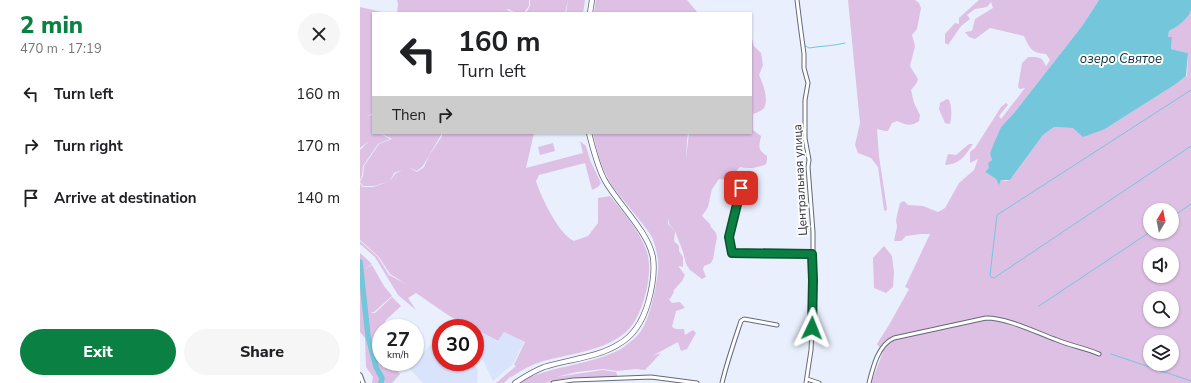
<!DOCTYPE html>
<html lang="en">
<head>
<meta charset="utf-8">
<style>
  body { margin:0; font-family:"Nunito Sans",sans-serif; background:#f6f6f6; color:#202124; height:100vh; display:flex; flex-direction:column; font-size:15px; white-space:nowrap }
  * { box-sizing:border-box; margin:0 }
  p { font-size:13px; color:#757577 }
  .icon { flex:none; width:22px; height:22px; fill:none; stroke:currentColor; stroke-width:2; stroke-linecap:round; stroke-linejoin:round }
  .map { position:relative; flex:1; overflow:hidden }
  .drawer { display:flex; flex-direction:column; background:#fff; width:360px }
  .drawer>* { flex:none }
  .hud { position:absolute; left:12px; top:12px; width:380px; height:122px; border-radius:0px; box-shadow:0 1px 3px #0004; background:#fff; color:#202124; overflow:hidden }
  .needle { width:26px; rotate:10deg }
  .tools { position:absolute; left:783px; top:203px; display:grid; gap:8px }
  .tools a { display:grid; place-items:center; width:36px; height:36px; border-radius:50%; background:#fff; box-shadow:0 1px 3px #0004; font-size:20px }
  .speed { position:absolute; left:12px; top:319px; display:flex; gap:8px; font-size:20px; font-weight:700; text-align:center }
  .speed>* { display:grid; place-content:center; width:52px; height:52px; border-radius:50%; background:#fff; box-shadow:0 1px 3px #0004; line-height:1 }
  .speed small { font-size:10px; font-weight:400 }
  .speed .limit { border:6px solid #d22; background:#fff; color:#111 }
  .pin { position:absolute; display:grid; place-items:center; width:34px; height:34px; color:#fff; margin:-17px; border-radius:8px; box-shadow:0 2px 6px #0006 }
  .me { position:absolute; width:44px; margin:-22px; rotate:2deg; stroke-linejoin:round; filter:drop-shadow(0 0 3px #0008) }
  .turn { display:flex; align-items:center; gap:14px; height:84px; padding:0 20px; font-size:18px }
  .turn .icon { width:52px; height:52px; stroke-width:2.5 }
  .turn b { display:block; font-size:28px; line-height:34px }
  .then { display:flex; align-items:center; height:38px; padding:0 20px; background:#0003; gap:8px; font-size:15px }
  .round { display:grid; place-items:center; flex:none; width:42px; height:42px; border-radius:21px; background:#f6f6f6 }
  .headline { display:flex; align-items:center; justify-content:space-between; height:68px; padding:0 20px }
  h1 { font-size:24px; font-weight:800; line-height:30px; color:#0b8043 }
  .button { display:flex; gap:8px; margin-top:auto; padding:8px 20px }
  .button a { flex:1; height:46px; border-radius:24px; background:#0b8043; color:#fff; font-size:16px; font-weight:800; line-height:46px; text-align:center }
  .button a+a { background:#f6f6f6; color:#202124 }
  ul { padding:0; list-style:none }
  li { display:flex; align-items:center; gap:12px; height:52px; padding:0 20px }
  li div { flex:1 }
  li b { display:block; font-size:15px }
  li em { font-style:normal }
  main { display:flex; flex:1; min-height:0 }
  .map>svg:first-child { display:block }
  .built { fill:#d9e3fc }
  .green { fill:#ddc0e4; fill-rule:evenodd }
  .water { fill:#74c7db }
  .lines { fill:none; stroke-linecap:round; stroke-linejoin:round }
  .stream { stroke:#74c7db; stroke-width:1 }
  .river { stroke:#74c7db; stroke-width:5.5 }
  .minor-casing { stroke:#636978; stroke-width:5 }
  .tertiary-casing { stroke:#636978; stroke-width:5.5 }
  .primary-casing { stroke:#636978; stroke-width:6 }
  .minor { stroke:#fff; stroke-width:3 }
  .tertiary { stroke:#fff; stroke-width:3.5 }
  .primary { stroke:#fff; stroke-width:4.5 }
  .route-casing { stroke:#07532c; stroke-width:10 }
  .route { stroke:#0b8043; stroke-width:7 }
  .labels { text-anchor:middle; stroke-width:4; stroke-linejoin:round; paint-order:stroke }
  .street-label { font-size:12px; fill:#272a31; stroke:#fcfcfc }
  .water-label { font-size:13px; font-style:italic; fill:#073139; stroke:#fcfcfc }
</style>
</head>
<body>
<main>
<section class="drawer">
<div class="headline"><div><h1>2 min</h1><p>470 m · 17:19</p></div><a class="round"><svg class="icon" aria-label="close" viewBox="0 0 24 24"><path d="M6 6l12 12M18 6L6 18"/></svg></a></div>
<ul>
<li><svg class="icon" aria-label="left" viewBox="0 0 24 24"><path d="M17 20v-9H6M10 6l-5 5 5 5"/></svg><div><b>Turn left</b></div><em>160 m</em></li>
<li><svg class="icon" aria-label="right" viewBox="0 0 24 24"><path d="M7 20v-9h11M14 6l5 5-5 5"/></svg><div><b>Turn right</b></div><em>170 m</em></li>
<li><svg class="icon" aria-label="arrive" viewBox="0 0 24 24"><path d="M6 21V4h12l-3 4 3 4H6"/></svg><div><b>Arrive at destination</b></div><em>140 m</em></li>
</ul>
<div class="button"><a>Exit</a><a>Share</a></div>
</section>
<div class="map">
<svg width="831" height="383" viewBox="0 0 831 383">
  <rect width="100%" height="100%" fill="#e9effd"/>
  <path class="built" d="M121,332L138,342L144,332L164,342L153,364L133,381L124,362L115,352V342Z
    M77,338L81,341V362H114L118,371L117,383H63L49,368Z"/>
  <path class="green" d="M37,0H169V6L164,13H156L148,9L147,10L154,13H37L38,4Z
    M170,0H208L205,13H166L170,6Z
    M208,0H225L223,13H206Z
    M236,0H327L338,13H234Z
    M488,0H555L559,3L561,8L557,29L552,35L555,46L550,66L558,79L556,84L551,90L554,103L560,115L559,121C550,127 547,125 537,121L532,123L528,131H525L517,129L519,156L527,209L526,211L524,210L518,167L511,158L498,153L495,145L500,123Z
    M619,0H739L722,26L654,113L641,127L630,168L625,172L636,179L639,184L641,180L646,181L650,180L683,135L694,127L745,129L816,84L826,76L831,78V383H511L523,352L517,344L529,325L549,289L545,287L570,234H561L546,236L541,241H534L537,227L536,220L540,203L544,201L548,205L563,206L578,212L585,208L599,183L614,170L618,159L610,163V152L615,148L641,107L646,103L648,105L639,116L641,119L665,88L660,89L658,87L662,63L668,57H676L682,59L686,66L690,60L686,54C672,53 670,49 664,36L630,28L615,39L609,37L605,32L612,31L615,19L633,8L631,2L627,7L615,9L607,15L610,19L601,26L588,45L585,43V34L595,23L599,24V18ZM790,210H812V232H790ZM790,254H812V276H790ZM790,298H812V320H790ZM790,342H812V364H790Z
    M0,7L26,13H13V38L7,39L13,38V113L6,117L13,114V133H19L30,139L18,144L3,166L2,176L0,180V150L9,141L0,148Z
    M831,11V78L827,76L828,53L811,49L812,37H808L809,31C818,27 825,19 831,11Z
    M391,35L394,46L401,53L403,65L399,75C403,83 409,100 404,108C402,111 396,113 393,114V130L401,136C399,147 397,149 407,156V160L406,164C398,168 388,169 380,167L377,170L378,177L375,180L359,179L352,189L348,207L342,216L350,224L351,227L356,233L357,237L353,259L351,263L344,266L343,269L346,277L342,279L330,270L326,264L323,252L315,231L309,224L308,218V224L315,231L314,241L319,246V251L323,257V267L318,266L325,275L322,281L313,291L314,292L310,299L308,298L312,303L320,302L325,308L316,311L312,327L316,329H324L325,335L333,330L336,333L327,349L321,351L318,342L292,356L301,353L285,370L276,369L257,371L243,369L217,372L196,377L243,370L256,372L258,377L207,378L187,383L194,378L186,383H158C190,365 229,366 261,349C268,344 276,338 281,331C290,318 297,285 298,270C299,259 296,247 292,237C289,232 285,227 281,222C272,210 262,199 253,187C242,171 237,151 233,133H328L327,141L326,159L329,133H391Z
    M587,99L589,100C592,108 592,116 590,124L585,123L579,109L580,103Z
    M20,133H81V135L63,166L57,171L48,167L57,172L64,167L69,156L82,136V133H174L166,168L223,153L220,141L226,146L230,160L241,183L238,187L232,190L225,163L179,175L176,181C181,197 199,235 214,241L228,236L238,223V198L250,196C263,212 280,231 287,252C294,273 283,317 266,332C258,339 246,345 236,348C213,356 187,357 166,368C160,371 155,375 150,378L152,375L144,383H136L156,366L154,365L165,342L144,332L138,341L121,332L119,334L115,331V328H109L105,325L88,315L56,293L48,298L56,310L38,295L15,257L0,244V241L18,257L29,275L46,284L30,274L19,257L0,240V184L3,187H13L30,181L35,174L42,170L34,173L30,181L14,186H3L0,182L3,176L4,166L19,144L32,139Z
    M193,143L195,151L180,155L178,147Z
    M609,144H613C605,156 600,164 585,165L588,154L596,155Z
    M524,246L532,256L534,273L533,287L526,293L514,288L513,258Z
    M0,253L12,264L5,269L12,265L24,286L32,296L14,312L10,313H15L32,297L41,306L25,321L28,328H21L22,367L37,370L40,374L32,383H12L13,377L6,367L5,338L0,332Z"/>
  <path class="water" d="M739,0H831C831,3 831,7 831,10C829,18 816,28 809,31L808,37H812L811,49L828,53L826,76L816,84L745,129L723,137L713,128L694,127L683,135L650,180H641L639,185L636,179L625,172L629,168L628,163L632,160L630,153L641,127L654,113L722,26Z"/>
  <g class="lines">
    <path class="stream" d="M444,45L449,48C461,46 473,46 485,43
      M831,90L637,215L630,275L631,277L634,278L831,146
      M812,217L831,204
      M679,306L790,232
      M751,354L831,381"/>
    <path class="river" d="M0,262L8,336L16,367L22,378L21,383"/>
    <defs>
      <path id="minor" d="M437,0L440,24L444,54V68L448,83L445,100V138L449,160L448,167L453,232V312L451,350L446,383
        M381,188L369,237L372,253L452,254
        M447,379L459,383
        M193,383L213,380L291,377L337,383
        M362,383C367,362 374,342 381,321L384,319L417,325
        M509,383C513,367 518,345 534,338L626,318C648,318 677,333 697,340C711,346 726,348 739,354"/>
      <path id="tertiary" d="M0,375L3,383"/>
      <path id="primary" d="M230,13L232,0
        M155,383C164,377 174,371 184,367C209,359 237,358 259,344C275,335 283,320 288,303C292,289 295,273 293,258C289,232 257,203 244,179C237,165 233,149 229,133"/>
    </defs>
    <use href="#minor" class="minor-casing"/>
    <use href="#tertiary" class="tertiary-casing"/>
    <use href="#primary" class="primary-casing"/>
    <use href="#minor" class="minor"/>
    <use href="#tertiary" class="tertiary"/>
    <use href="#primary" class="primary"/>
  </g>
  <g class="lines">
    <defs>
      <path id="route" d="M381,188L369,237L372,253L452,254L453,280L452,328"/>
    </defs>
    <use href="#route" class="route-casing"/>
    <use href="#route" class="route"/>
  </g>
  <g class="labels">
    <g class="street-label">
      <text transform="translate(440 180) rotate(-93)" y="4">Центральная улица</text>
    </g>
    <g class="water-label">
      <text x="761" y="63">озеро Святое</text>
    </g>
  </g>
</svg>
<div class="tools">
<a><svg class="needle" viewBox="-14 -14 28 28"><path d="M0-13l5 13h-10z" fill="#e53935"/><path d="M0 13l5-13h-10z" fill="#757577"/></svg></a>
<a><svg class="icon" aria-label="sound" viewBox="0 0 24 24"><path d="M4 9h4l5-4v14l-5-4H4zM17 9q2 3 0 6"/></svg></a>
<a><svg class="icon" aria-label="search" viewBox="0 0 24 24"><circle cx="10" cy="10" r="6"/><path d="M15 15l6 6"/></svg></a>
<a><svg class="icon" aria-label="layers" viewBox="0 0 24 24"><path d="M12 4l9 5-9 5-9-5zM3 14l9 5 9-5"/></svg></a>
</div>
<div class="speed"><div>27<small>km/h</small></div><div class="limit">30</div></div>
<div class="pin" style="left:381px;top:188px;background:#d93025"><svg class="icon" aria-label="arrive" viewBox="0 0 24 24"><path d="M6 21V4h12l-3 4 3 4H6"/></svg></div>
<svg class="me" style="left:452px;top:328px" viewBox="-20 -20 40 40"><path d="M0-17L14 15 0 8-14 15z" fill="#0b8043" stroke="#fff" stroke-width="4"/></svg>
<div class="hud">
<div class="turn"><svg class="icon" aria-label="left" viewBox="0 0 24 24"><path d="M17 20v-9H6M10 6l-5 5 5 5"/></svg><div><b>160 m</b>Turn left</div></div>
<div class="then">Then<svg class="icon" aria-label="right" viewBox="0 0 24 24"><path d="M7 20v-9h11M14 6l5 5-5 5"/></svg></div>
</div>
</div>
</main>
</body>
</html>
